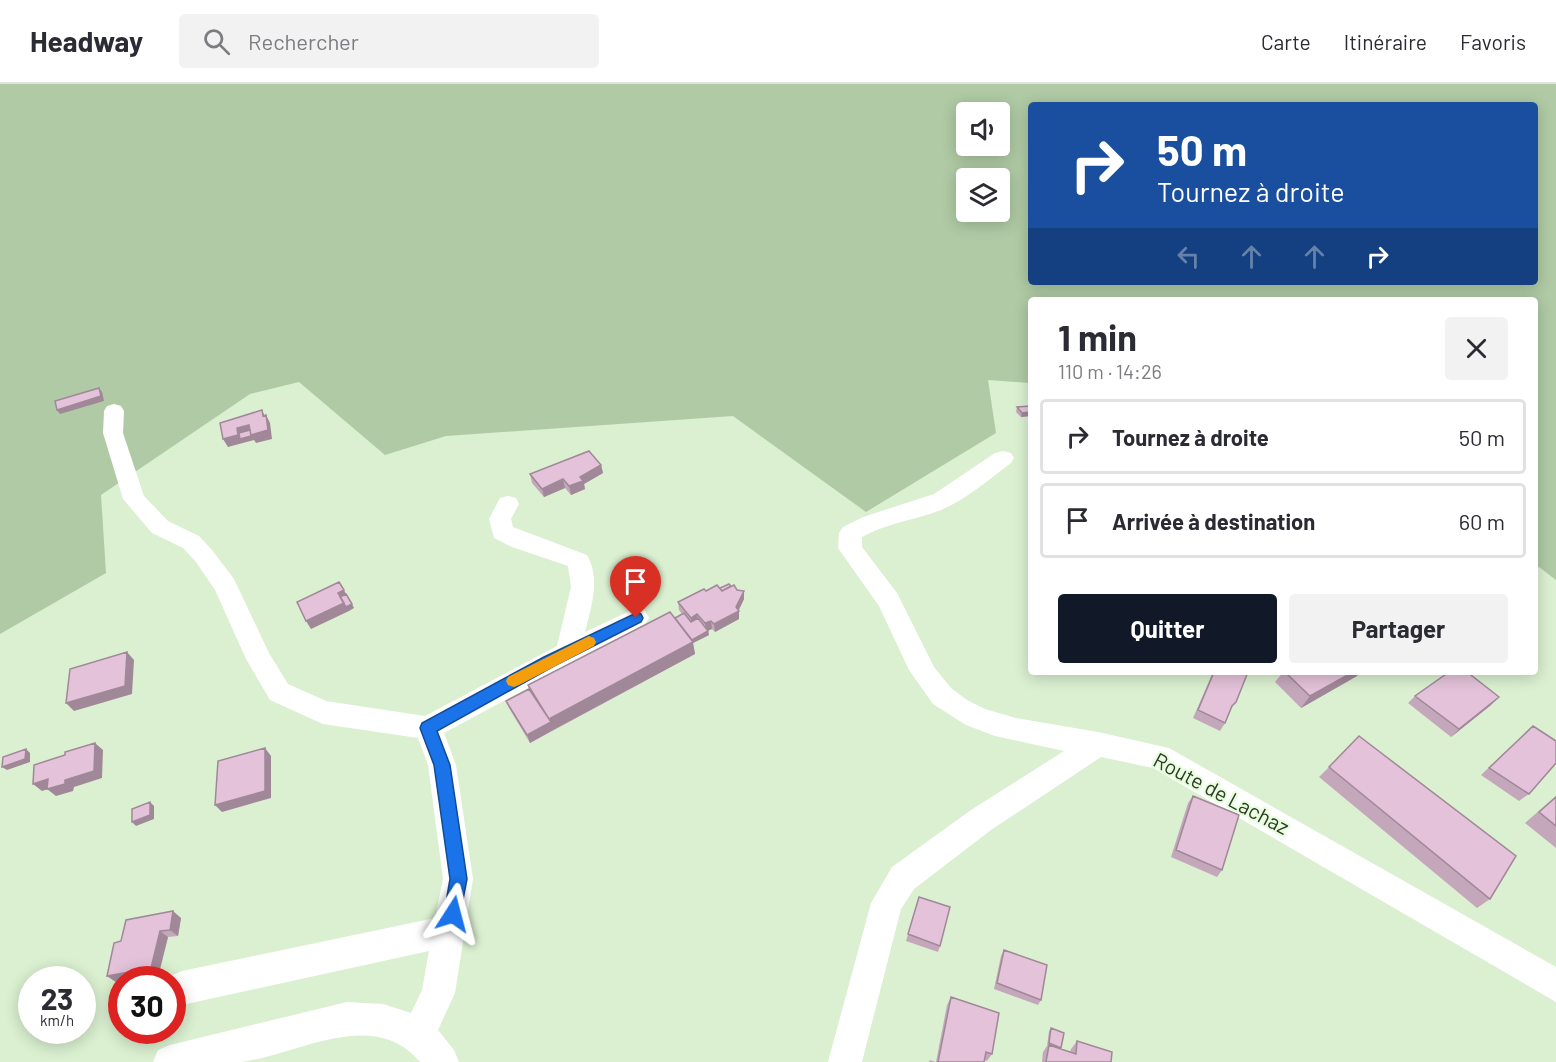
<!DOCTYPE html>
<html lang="fr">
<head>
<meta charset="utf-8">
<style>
  body { margin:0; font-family:Barlow,sans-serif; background:#f2f2f3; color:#2b2b33; height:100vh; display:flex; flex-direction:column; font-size:22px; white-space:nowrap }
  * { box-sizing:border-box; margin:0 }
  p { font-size:20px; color:#7c7c81 }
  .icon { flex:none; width:33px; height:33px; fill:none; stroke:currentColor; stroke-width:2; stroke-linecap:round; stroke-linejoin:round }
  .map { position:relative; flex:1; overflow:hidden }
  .panel { position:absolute; left:1028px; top:213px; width:510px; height:378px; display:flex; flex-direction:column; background:#fff; border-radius:6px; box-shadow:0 3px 15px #0003 }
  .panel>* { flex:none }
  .hud { position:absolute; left:1028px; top:18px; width:510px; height:183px; border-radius:6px; box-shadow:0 3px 15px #0003; background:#1a4fa0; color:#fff; overflow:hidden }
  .tools { position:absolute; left:956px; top:18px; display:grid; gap:12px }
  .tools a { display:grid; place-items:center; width:54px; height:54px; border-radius:6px; background:#fff; box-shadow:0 3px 15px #0003; font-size:30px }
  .speed { position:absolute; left:18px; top:882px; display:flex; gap:12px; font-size:30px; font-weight:700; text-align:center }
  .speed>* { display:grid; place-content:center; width:78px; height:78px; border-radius:50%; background:#fff; box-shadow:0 3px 15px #0003; line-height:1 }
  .speed small { font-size:15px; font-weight:400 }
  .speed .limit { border:9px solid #d22; background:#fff; color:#111 }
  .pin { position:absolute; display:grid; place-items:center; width:51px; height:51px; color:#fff; margin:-62px -26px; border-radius:50% 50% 50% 0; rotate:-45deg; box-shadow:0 0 6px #0007 }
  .pin .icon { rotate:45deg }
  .me { position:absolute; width:66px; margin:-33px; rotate:9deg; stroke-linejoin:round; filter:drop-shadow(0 0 4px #0008) }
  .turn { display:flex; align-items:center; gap:21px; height:126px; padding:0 30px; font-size:27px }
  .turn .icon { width:78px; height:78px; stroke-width:2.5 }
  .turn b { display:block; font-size:42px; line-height:51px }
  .lanes { display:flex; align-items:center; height:57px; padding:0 30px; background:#0003; justify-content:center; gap:30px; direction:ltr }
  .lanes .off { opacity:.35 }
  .round { display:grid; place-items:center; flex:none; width:63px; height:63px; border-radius:6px; background:#f2f2f3 }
  .summary { display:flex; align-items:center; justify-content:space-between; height:102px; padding:0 30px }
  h1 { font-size:36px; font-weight:700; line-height:45px }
  .button { display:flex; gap:12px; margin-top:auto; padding:12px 30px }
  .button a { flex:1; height:69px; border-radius:6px; background:#111827; color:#fff; font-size:24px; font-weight:700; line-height:69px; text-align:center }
  .button a+a { background:#f2f2f3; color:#2b2b33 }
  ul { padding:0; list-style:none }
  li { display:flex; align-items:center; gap:18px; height:75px; margin:0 12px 9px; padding:0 18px; border:3px solid #e1e1e2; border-radius:6px }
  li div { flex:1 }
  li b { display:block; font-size:22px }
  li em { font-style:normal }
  header { display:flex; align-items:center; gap:36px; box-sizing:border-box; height:84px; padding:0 30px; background:#fff; border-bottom:2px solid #e1e1e2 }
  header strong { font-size:28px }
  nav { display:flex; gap:33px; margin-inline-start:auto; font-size:21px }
  .search { width:420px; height:54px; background:#f2f2f3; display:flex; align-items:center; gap:15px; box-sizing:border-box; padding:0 21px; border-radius:6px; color:#7c7c81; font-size:22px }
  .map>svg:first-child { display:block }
  .green { fill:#afcaa4; fill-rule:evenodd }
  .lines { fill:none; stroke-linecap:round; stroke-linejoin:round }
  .minor { fill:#fff; fill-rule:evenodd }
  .wall { fill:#c4a7bb }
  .shaded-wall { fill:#a08898 }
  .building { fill:#e4c2d9; stroke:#a08898; stroke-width:1.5 }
  .route { fill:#1a73e8; stroke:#114b97; stroke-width:1.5 }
  .slow { fill:#f59e0b }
  .labels { text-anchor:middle; stroke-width:4.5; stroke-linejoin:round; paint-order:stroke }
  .near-street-label { font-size:21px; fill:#30392c; stroke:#e7fedd }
</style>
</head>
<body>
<header>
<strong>Headway</strong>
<div class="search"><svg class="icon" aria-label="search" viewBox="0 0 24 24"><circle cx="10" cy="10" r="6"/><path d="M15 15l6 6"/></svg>Rechercher</div>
<nav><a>Carte</a><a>Itinéraire</a><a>Favoris</a></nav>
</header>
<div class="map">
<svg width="1556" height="978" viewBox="0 0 1556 978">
  <rect width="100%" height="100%" fill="#daf0d0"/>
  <path class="green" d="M0,0H1556V496L1535,480L1534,216H1030V299L988,296L996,349L866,428L733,332L446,352L385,371L299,298L250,310L101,411L106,489L0,550ZM1030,21H1534V198H1030ZM966,28H999V62H966ZM966,94H999V128H966Z"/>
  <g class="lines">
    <path class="minor" d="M114,320L121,322L124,327L123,349L144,412L168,437L199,452L212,466L234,495L269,569L288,600L326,617L425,632L557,562L571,503L568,482L512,463L494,454L489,435L500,414L508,412L516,414L519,420L511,435L513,443L587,471C601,495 591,523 585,548L636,524L645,527L649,534L645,541L444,649L456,681L473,795L455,909L438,946L454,966L459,978H420C373,922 298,971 241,978C212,978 181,978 153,978L158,966L170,961L347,918L383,920L411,929L422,906L429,867L182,921L172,917V896H169L170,892L182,887L435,834L443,795L428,681L418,654L323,640L270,616L246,575L215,506L196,478L183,464L152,449L123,415L103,349L104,327L107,322Z
      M1003,367L1011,369L1014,374L1011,379C988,396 967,415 941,426C915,436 887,439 862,453V463L897,509L934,583L951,604L967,616L985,625L1016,634L1098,648L1169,664L1556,883V918L1153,684L1101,673L991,746L914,805L901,825L862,978H828L871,819L892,783L971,726L1064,667L995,652L966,641L933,620L909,586L879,522L838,464L839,449L843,443L863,433L934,410L995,369Z"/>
  </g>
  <path class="wall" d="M1030,322V332L1021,333L1016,328L1017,323Z
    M601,381L603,389L584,400L585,405L571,411L565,404L544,413L532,399L530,390Z
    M720,504L744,515L739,526V535L715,548L712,545L708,547L709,551L693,559L695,570L530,659L509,624L506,617L529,605L528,601L682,530L679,526L678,518L706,507Z
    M1213,588H1248L1225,639L1220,647L1193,634Z
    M1283,588H1360L1357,592L1301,624L1275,598Z
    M1415,612L1491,621L1451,653L1408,619Z
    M1533,642L1529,710L1519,717L1481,691Z
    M1329,683L1490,815L1477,824L1319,693Z
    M1193,712L1222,786L1217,793L1171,773L1188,719Z
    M1556,712V764L1525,739Z
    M919,813L940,862L938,868L906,857Z
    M181,834L178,852L168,853L159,889L116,898L107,892L121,857Z
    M1004,866L1041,916L1038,921L994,905L1001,872Z
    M951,913L992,970L987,977L984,976V978H929L930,976L936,978L947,921Z
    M1051,944L1061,965L1070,968L1071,965L1077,957L1111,978H1042L1043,968L1047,962L1049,947Z"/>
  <path class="shaded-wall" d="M99,304L102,308L104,317L60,330L57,326Z
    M262,326L266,335V331L270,339L272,355L256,359L254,356L228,363L223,355L237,344L249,341L263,332Z
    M1030,328V332L1021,333L1022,329Z
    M601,381L603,389L584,400L585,405L571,411L569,402L580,393Z
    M563,395L565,404L544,413L542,405Z
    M344,506L348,514L342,517L338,509Z
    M744,507V515L738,527H739V535L715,548L714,540L736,523Z
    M344,519L349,527L311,545L306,537Z
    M352,520L354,524L349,527L346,523Z
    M697,530L698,539L691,542V534Z
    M711,537L712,545L706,547L705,539Z
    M708,547L709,551L693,559L695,570L553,646L549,635L688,558Z
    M127,568L134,576L132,610L74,627L66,619Z
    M1353,588H1360L1357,592L1301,624L1310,612Z
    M1499,613L1491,621L1451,653L1459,645Z
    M551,638L553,646L530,659L527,651Z
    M95,659L103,666L102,694L74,703L73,707L56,712L47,705L65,696Z
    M265,664L271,672V714L222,728L215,721Z
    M26,665L30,669V678L7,686L2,683Z
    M48,695L57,702L42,707L33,700Z
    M150,718L154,722V735L136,742L132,738Z
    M173,827L181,834L178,852L170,846Z
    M160,847L168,853L159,889L128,896H122V897L116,898L107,892Z"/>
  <path class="building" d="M99,304L101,312L57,326L55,317Z
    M1030,322V328L1022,329L1017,323Z
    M262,326L263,332L266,331L268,346L251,351L249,341L237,344L238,351L223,355L220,339Z
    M250,346L251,352L240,355L239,349Z
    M589,367L601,381L580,393L583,397L569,402L563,395L542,405L530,390Z
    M339,498L344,506L338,509L344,519L306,537L297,518Z
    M729,500L731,502L722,507L720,504Z
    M717,501L722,507L734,501L737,506L744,507L736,523L739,527L714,540L711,537L705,539L697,530L691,534L678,518L704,505L706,507Z
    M346,510L352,520L346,523L340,513Z
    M670,528L693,558L549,635L528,601Z
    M684,529L691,538L698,534L708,547L692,556L675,534Z
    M127,568L125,602L66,619L70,585Z
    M1214,588H1248L1236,618L1232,622L1225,639L1198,626Z
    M1285,588H1353L1310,612Z
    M1449,588H1467L1499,613L1459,645L1415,612Z
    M529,605L551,638L527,651L506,617Z
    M1533,642L1556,657V679L1529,710L1489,684Z
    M1359,652L1516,772L1490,815L1329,683Z
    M95,659L94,687L65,696V700L47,705L48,695L33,700L34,681L65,671V668Z
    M265,664V707L215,721L218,677Z
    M26,665L25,675L2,683L3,673Z
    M1193,712L1239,731L1222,786L1176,766Z
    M1556,713V742L1539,728Z
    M150,718V731L132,738V725Z
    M919,813L950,823L940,862L908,850Z
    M173,827L170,846L160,847L151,884L107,892L114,859L121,857L126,836Z
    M1004,866L1047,881L1041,916L997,899Z
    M951,913L999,929L992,970L986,968L984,978H938Z
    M1051,944L1064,949L1061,964L1049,959Z
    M1077,957L1112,968L1111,978H1046L1049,961L1076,970Z"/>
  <path class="route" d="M636,529L641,530L643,534L641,538L554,582L437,647L450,681L467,795L459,836L453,839L447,836L444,830L450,795L434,681L420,644L422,639L544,573Z"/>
  <path class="slow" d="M589,552L594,554L596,558L594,562L519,601L514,603L508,601L506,597L508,593Z"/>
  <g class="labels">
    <g class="near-street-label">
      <text transform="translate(1221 710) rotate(28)" y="7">Route de Lachaz</text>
    </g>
  </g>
</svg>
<div class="tools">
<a><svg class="icon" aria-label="sound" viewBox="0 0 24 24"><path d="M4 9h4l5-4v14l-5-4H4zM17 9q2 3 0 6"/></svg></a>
<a><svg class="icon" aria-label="layers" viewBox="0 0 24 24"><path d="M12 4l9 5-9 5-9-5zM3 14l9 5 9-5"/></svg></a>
</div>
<div class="speed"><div>23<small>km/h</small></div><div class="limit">30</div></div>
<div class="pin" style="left:636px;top:534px;background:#d93025"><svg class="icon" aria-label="arrive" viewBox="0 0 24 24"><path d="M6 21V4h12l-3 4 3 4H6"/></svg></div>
<svg class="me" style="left:453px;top:830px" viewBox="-20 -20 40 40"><path d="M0-17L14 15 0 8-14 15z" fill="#1a73e8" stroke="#fff" stroke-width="4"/></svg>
<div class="hud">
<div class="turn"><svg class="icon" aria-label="right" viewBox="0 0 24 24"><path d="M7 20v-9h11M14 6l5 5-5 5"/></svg><div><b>50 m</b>Tournez à droite</div></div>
<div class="lanes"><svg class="icon off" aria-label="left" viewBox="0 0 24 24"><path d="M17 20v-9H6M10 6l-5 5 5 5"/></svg><svg class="icon off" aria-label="ahead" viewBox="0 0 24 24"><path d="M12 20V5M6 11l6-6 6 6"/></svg><svg class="icon off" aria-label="ahead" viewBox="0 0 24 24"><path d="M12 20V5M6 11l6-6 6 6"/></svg><svg class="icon" aria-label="right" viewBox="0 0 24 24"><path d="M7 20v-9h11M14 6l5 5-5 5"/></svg></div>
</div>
<section class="panel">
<div class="summary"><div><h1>1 min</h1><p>110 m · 14:26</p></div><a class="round"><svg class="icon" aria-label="close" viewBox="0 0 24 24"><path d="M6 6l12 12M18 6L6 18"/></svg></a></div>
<ul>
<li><svg class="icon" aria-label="right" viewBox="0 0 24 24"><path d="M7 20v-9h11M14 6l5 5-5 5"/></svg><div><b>Tournez à droite</b></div><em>50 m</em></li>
<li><svg class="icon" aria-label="arrive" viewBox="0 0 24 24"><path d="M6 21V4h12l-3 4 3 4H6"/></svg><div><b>Arrivée à destination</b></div><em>60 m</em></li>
</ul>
<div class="button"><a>Quitter</a><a>Partager</a></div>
</section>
</div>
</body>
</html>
